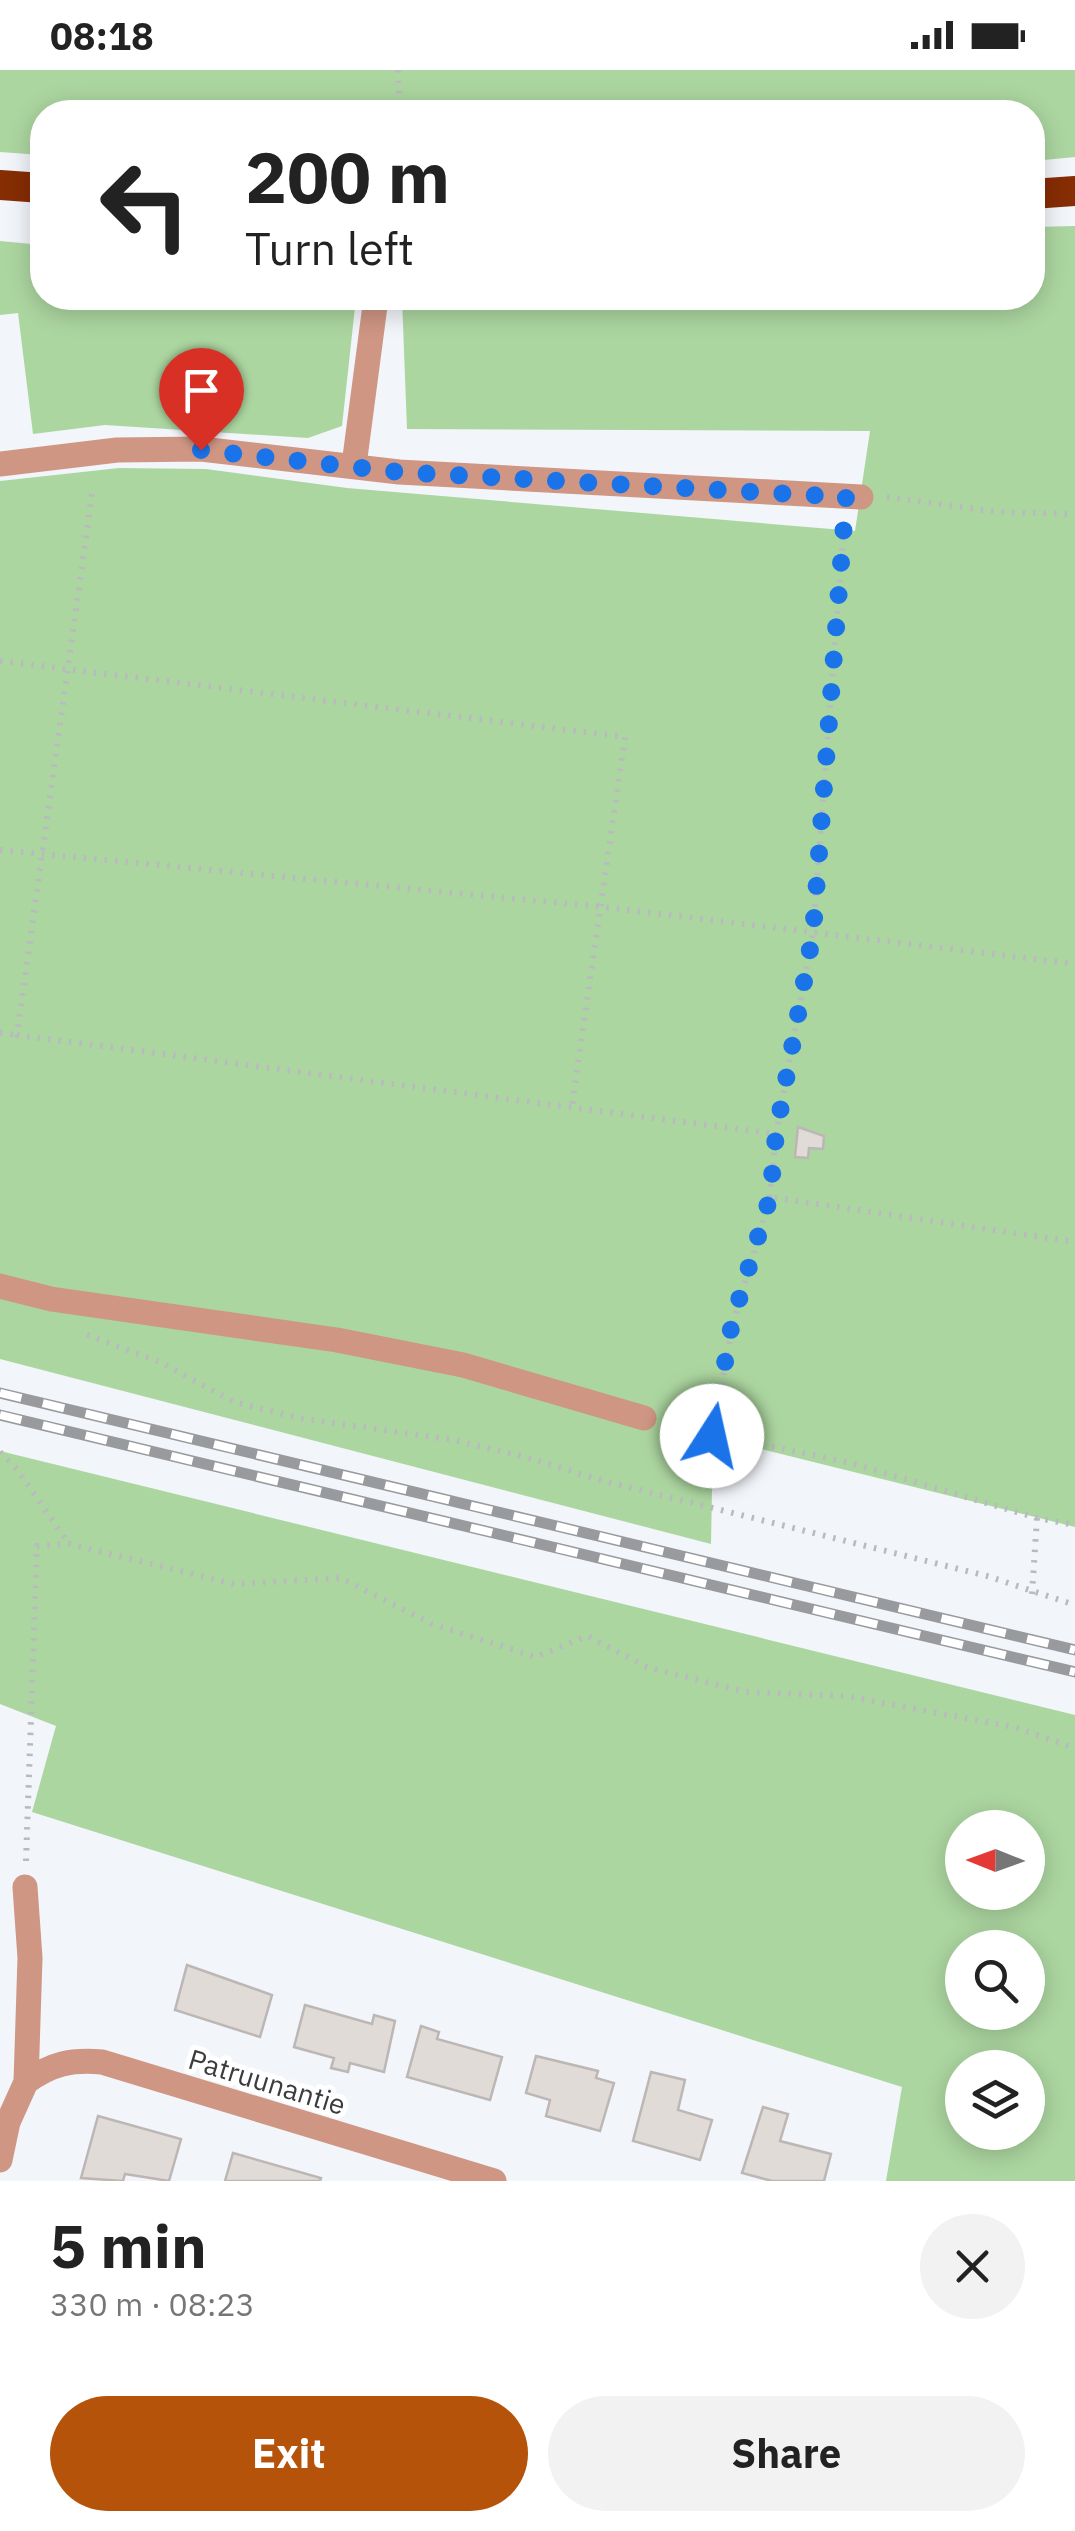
<!DOCTYPE html>
<html lang="en">
<head>
<meta charset="utf-8">
<style>
  body { margin:0; font-family:"IBM Plex Sans",sans-serif; background:#f2f2f2; color:#222; height:100vh; display:flex; flex-direction:column; font-size:38px; white-space:nowrap }
  * { box-sizing:border-box; margin:0 }
  p { font-size:32px; color:#767676 }
  .icon { flex:none; width:55px; height:55px; fill:none; stroke:currentColor; stroke-width:2; stroke-linecap:round; stroke-linejoin:round }
  .map { position:relative; height:2111px; overflow:hidden }
  .details { display:flex; flex-direction:column; background:#fff; flex:1 }
  .details>* { flex:none }
  .hud { position:absolute; left:30px; top:30px; width:1015px; height:210px; border-radius:40px; box-shadow:0 5px 25px #0003; background:#fff; color:#222; overflow:hidden }
  .needle { width:65px; rotate:271deg }
  .controls { position:absolute; left:945px; top:1740px; display:grid; gap:20px }
  .controls a { display:grid; place-items:center; width:100px; height:100px; border-radius:50%; background:#fff; box-shadow:0 5px 25px #0003; font-size:50px }
  .pin { position:absolute; display:grid; place-items:center; width:85px; height:85px; color:#fff; margin:-102px -42px; border-radius:50% 50% 50% 0; rotate:-45deg; box-shadow:0 0 10px #0007 }
  .pin .icon { rotate:45deg }
  .me { position:absolute; width:110px; margin:-55px; rotate:10deg; stroke-linejoin:round; filter:drop-shadow(0 0 8px #0008) }
  .turn { display:flex; align-items:center; gap:35px; height:210px; padding:0 50px; font-size:45px }
  .turn .icon { width:130px; height:130px; stroke-width:2.5 }
  .turn b { display:block; font-size:70px; line-height:85px }
  .round { display:grid; place-items:center; flex:none; width:105px; height:105px; border-radius:52px; background:#f2f2f2 }
  .overview { display:flex; align-items:center; justify-content:space-between; height:170px; padding:0 50px }
  h1 { font-size:60px; font-weight:700; line-height:75px }
  .primary-button { display:flex; gap:20px; margin-top:auto; padding:20px 50px }
  .primary-button a { flex:1; height:115px; border-radius:60px; background:#b45309; color:#fff; font-size:40px; font-weight:700; line-height:115px; text-align:center }
  .primary-button a+a { background:#f2f2f2; color:#222 }
  .status { display:flex; justify-content:space-between; align-items:center; height:70px; padding:0 50px; background:#fff; direction:ltr }
  .status svg { height:28px; fill:currentColor }
  .map>svg:first-child { display:block }
  .green { fill:#acd6a0; fill-rule:evenodd }
  .building { fill:#e1dbd8; stroke:#bcb7b4; stroke-width:2.5 }
  .lines { fill:none; stroke-linecap:round; stroke-linejoin:round }
  .path { stroke:#b8babe; stroke-width:6; stroke-dasharray:2.5 8; stroke-linecap:butt }
  .minor { stroke:#ce9683; stroke-width:25 }
  .highway { stroke:#862d04; stroke-width:30 }
  .rail-casing { stroke:#989a9d; stroke-width:11 }
  .rail { stroke:#fff; stroke-width:8; stroke-dasharray:22; stroke-linecap:butt }
  .route { stroke:#1a73e8; stroke-width:18; stroke-dasharray:0 32.4 }
  .labels { text-anchor:middle; stroke-width:10; stroke-linejoin:round; paint-order:stroke }
  .street-label { font-size:28px; fill:#3b3c3e; stroke:#fff }
</style>
</head>
<body>
<div class="status"><b>08:18</b><svg viewBox="0 0 49 12"><path d="M0 12V9h3v3zM5 12V6h3v6zM10 12V3h3v9zM15 12V0h3v12zM26 1h20v11H26zM47 4h2v5h-2z"/></svg></div>
<div class="map">
<svg width="1075" height="2111" viewBox="0 0 1075 2111">
  <rect width="100%" height="100%" fill="#f2f5fa"/>
  <path class="green" d="M0,0H1075V87L1033,91L1032,42H42V85L0,82Z
    M1075,156V1457L713,1367L711,1474L0,1289V411L119,398L206,399L347,418L855,461L870,361L407,359L402,228H1032L1033,157Z
    M0,171L42,175V228H356L342,356L308,368L105,355L33,364L18,243L0,245Z
    M0,1381L1075,1645V2111H886L902,2017L32,1742L56,1656L0,1634ZM962,1758H1028V1822H962ZM962,1878H1028V1942H962ZM962,1998H1028V2062H962Z"/>
  <path class="building" d="M798,1057L824,1066L823,1079L809,1078L808,1088L795,1087Z
    M187,1895L272,1925L260,1967L175,1940Z
    M305,1935L372,1954L374,1945L395,1951L384,2002L350,1993L348,2002L331,1998L334,1988L294,1977Z
    M421,1956L439,1962L437,1969L502,1987L490,2030L407,2007Z
    M536,1986L598,2001L596,2008L614,2013L600,2061L546,2046L550,2030L526,2023Z
    M651,2002L685,2010L678,2040L712,2050L700,2090L633,2071Z
    M763,2037L788,2044L780,2071L831,2084L824,2111H772L742,2103Z
    M98,2046L181,2069L169,2111L125,2104L123,2111L81,2108Z
    M233,2083L321,2108L320,2111H225Z"/>
  <g class="lines">
    <path class="path" d="M398,0L400,42
      M92,424L17,965L776,1064
      M887,427L998,442L1075,444
      M0,591L625,667L572,1035
      M0,780L603,837L1075,894
      M0,963L17,965
      M770,1127L776,1064L813,863L844,453
      M87,1265L160,1292L234,1332L299,1348L453,1370L525,1387L604,1411L987,1506L1075,1535
      M669,1355L851,1393L1037,1448L1075,1455
      M712,1367L733,1253L770,1127L1075,1172
      M0,1382L17,1399L69,1474
      M1032,1524L1037,1448
      M26,1791L37,1476L69,1474L234,1514L341,1508L432,1554L536,1587L587,1566L647,1597L746,1622L845,1626L1014,1657L1075,1678"/>
    <path class="minor" d="M0,394L117,380L201,379L399,402L861,427
      M354,395L376,228
      M0,1216L51,1229L337,1270L463,1295L644,1348
      M26,2012C51,1994 71,1989 102,1992L494,2111
      M0,2090L8,2052L26,2012L30,1888L25,1817"/>
    <path class="highway" d="M0,115L42,118
      M1032,124L1075,121"/>
    <defs>
      <path id="rail" d="M0,1323L1075,1580
        M0,1345L1075,1602"/>
    </defs>
    <use href="#rail" class="rail-casing"/>
    <use href="#rail" class="rail"/>
  </g>
  <g class="lines">
    <path class="route" d="M201,380L399,402L846,427L813,863L776,1064L770,1127L732,1253L712,1366"/>
  </g>
  <g class="labels">
    <g class="street-label">
      <text transform="translate(267 2012) rotate(17)" y="10">Patruunantie</text>
    </g>
  </g>
</svg>
<div class="controls">
<a><svg class="needle" viewBox="-14 -14 28 28"><path d="M0-13l5 13h-10z" fill="#e53935"/><path d="M0 13l5-13h-10z" fill="#767676"/></svg></a>
<a><svg class="icon" aria-label="search" viewBox="0 0 24 24"><circle cx="10" cy="10" r="6"/><path d="M15 15l6 6"/></svg></a>
<a><svg class="icon" aria-label="layers" viewBox="0 0 24 24"><path d="M12 4l9 5-9 5-9-5zM3 14l9 5 9-5"/></svg></a>
</div>
<div class="pin" style="left:201px;top:380px;background:#d93025"><svg class="icon" aria-label="arrive" viewBox="0 0 24 24"><path d="M6 21V4h12l-3 4 3 4H6"/></svg></div>
<svg class="me" style="left:712px;top:1366px" viewBox="-20 -20 40 40"><circle r="19" fill="#fff"/><path d="M0-13L10 11 0 6-10 11z" fill="#1a73e8"/></svg>
<div class="hud">
<div class="turn"><svg class="icon" aria-label="left" viewBox="0 0 24 24"><path d="M17 20v-9H6M10 6l-5 5 5 5"/></svg><div><b>200 m</b>Turn left</div></div>
</div>
</div>
<section class="details">
<div class="overview"><div><h1>5 min</h1><p>330 m · 08:23</p></div><a class="round"><svg class="icon" aria-label="close" viewBox="0 0 24 24"><path d="M6 6l12 12M18 6L6 18"/></svg></a></div>
<div class="primary-button"><a>Exit</a><a>Share</a></div>
</section>
</body>
</html>
